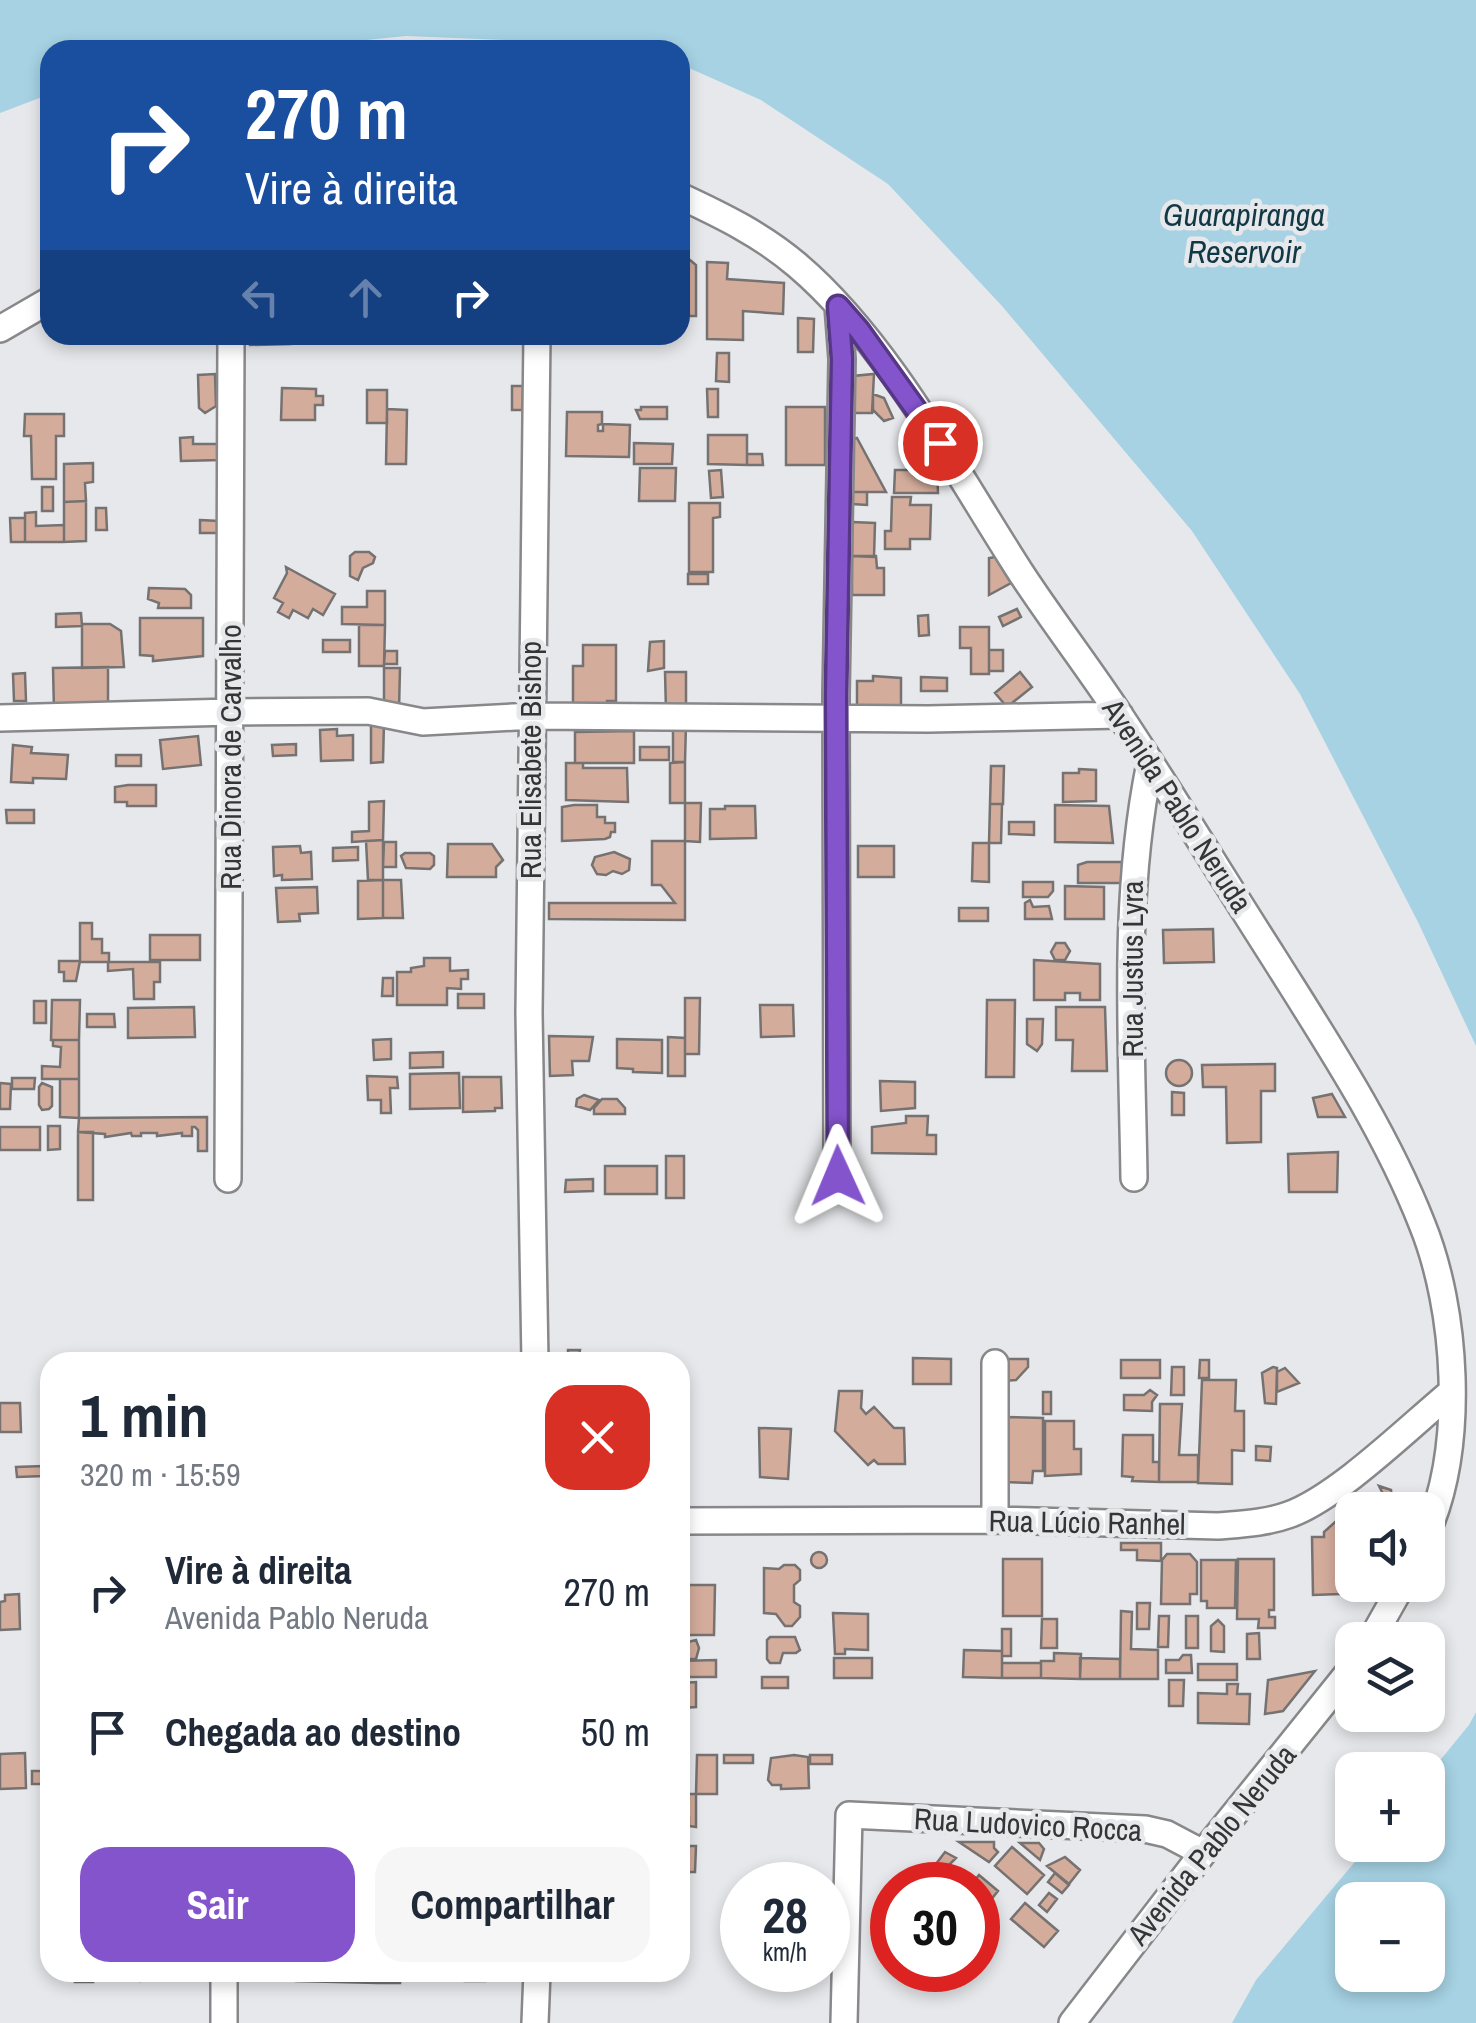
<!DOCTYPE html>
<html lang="pt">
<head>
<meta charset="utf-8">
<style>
  body { margin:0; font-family:"Archivo Narrow",sans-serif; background:#f6f6f7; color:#1f2937; height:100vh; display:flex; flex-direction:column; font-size:38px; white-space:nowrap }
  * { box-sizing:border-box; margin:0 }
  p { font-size:32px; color:#747a83 }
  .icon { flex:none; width:55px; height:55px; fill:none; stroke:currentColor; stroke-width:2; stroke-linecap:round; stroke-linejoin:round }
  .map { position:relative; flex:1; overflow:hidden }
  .panel { position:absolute; left:40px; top:1352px; width:650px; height:630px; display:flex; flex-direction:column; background:#fff; border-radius:30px; box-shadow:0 5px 15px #0003 }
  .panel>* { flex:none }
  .top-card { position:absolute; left:40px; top:40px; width:650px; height:305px; border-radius:30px; box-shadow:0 5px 15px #0003; background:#1a4fa0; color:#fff; overflow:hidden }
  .tools { position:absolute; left:1335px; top:1492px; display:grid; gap:20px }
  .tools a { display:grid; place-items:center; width:110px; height:110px; border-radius:20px; background:#fff; box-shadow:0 5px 15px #0003; font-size:50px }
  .speed { position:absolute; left:720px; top:1862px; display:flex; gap:20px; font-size:50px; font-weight:700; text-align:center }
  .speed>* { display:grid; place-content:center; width:130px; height:130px; border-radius:50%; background:#fff; box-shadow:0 5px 15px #0003; line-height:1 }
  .speed small { font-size:25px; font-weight:400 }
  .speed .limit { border:15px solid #d22; background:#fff; color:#111 }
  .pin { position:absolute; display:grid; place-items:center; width:85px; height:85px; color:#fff; margin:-42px; border:5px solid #fff; border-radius:50%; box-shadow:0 2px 10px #0007 }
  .me { position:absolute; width:110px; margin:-55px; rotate:359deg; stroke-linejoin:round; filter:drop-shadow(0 0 8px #0008) }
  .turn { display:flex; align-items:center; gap:35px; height:210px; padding:0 40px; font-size:45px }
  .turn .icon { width:130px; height:130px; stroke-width:2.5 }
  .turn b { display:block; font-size:70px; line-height:85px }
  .lanes { display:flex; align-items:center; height:95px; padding:0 40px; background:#0003; justify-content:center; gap:50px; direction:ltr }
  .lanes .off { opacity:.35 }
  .round { display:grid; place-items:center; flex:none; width:105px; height:105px; border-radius:30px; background:#f6f6f7 }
  .overview { display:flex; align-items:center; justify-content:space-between; height:170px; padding:0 40px }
  h1 { font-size:60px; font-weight:700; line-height:75px }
  .primary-button { display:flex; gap:20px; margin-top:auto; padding:20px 40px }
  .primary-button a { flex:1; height:115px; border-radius:30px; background:#8454cd; color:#fff; font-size:40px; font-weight:700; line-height:115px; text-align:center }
  .primary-button a+a { background:#f6f6f7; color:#1f2937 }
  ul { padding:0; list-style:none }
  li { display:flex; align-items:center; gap:30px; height:140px; padding:0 40px }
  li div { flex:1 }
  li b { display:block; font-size:38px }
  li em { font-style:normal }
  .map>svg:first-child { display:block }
  .water { fill:#a6d2e3; fill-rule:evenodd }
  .building { fill:#d3ac9c; stroke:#757271; stroke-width:2.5 }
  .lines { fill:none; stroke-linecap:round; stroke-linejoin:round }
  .minor-casing { stroke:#88888b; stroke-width:30 }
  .minor { stroke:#fff; stroke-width:25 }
  .route-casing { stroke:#563785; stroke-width:25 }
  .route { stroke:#8454cd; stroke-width:18 }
  .labels { text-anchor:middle; stroke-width:9; stroke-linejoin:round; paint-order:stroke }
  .street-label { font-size:30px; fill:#353536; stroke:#e7e8eb }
  .water-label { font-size:32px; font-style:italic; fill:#113845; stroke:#e7e8eb }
</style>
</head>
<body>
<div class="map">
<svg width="1476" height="2023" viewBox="0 0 1476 2023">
  <rect width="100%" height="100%" fill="#e7e8eb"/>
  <path class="water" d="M0,0H1476V1046L1418,922L1300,694L1192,531L1002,306L888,184L761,100L680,64V50H618L579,43L406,36L268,50H50V94L0,113Z
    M1476,1712V2023H1232L1256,1980L1369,1845H1428V1775L1469,1725ZM1352,1900H1428V1975H1352Z"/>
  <path class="building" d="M680,260H690L696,265V316H680Z
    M707,262L728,263L727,279L784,283L783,314L743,311V340L707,339Z
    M798,318L814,319L813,352H798Z
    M250,335H290V344L250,345Z
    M605,335H670V341L605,340Z
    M717,353H729V382L716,381Z
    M215,374L216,406L205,413L199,408L198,375Z
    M874,374L872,413H853V376Z
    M512,386H523L522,410H512Z
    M282,388L316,389V396H323V405H315V420H281Z
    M707,389H718V417H708Z
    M367,390H387V423H367Z
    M873,394L884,398L893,418L884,421L873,410Z
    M641,407H667V419H640L636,410H641Z
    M786,407H825V465H786Z
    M387,409L407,410L406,464H386Z
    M567,412H602V424L598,425V431H603V424L630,425L629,457L566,456Z
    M25,414H64V436H56V479H32L31,436H24Z
    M708,435H747V465L708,464Z
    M193,437V444H220V460L181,461L180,438Z
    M857,438L886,492H852L853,439Z
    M634,443L673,444L672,464H634Z
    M747,454H762L763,465H747Z
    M93,463V482L85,483L86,501L64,502V464Z
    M640,468H676L675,501H639Z
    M721,470L723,497L711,498L709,471Z
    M895,470H937L938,493H894Z
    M42,487H53V511H42Z
    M852,492H867V505L852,504Z
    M892,497H911L910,505H931L930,539H910V549H885V531H891Z
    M86,501V541L64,542V502Z
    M689,503H720V517L713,518V572H689Z
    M96,508H106L107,530H96Z
    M36,512V526L64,525V542H25V513Z
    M10,518H25V542H11Z
    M200,520L219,521V533H200Z
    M852,522L875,523L874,557L852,556Z
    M355,552H369L375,557L373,563L363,568L358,580L350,576V556Z
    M852,556H876L877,568H884V595H852Z
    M995,557L1011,583L989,595V558Z
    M286,567L335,594L323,615L313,609L308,618L293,610L289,618L278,612L283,603L274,598L287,573Z
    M688,574H708V584H688Z
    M149,588L185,589L191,595V608H158L159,603L148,599Z
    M367,591H385V625L342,624V607H367Z
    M1017,609L1021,617L1003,626L999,617Z
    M81,613L82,626L56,627V614Z
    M928,615L929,635L919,636L918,616Z
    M140,618H203V656L153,661V656L140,655Z
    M82,624H110L121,631L124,667L82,668Z
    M359,625H385L384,666H359Z
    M960,627H989V674H971V648H960Z
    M323,640H350V652H323Z
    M664,641V668L648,671L650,642Z
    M583,645H616V701H607V711H573V666H583Z
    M989,650H1003V671H989Z
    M385,651H397V664H384Z
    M108,667V710H54L53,668Z
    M384,668H400L399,710H384Z
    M665,672H686V711H666Z
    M1020,672L1032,687L1007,707L995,693Z
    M25,673L26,701H14L13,674Z
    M873,676L901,678V709H857V681H873Z
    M921,677L947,678V691H921Z
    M371,722H384L383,762L371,763Z
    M673,724H686L685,762H673Z
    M337,729V736L353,735V760L321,761L320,730Z
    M634,731V763H575V732Z
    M198,736L201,765L163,769L160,740Z
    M296,744V755L273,756L272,745Z
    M13,745L32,747L31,753L68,755L66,779L33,778V783L11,782Z
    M640,747H669V760H640Z
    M116,755H141V766H116Z
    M685,762V803H670V763Z
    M566,763H583V768H627L628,802L566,800Z
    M991,766H1004L1003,804H990Z
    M1079,769L1096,770V801L1063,802V773H1079Z
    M128,785H156V806H127V802H115V787Z
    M384,801L383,840L352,842V832L369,831V802Z
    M685,803H701L700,842L685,841Z
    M990,804H1002L1001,843H989Z
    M574,805H597V817H605V823H615V832H611L610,837L605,839L562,841V807Z
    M1055,805L1109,806L1113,843L1055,842Z
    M725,806H755L756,838L710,839V809H725Z
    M6,810H34V823H7Z
    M1009,822H1034V835L1009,834Z
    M383,840V880H368L366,841Z
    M652,841H685V920L549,919V903H675L661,885H652Z
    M384,842H396V867H383Z
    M973,843H989V882L972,881Z
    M448,844H492L503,860L496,867V877H447Z
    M300,846L301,853L311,852L312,879L282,880V875L274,876L273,847Z
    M858,846H894V877H858Z
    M358,847V860L333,861V848Z
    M614,852L630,859L629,870L622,874L613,871L606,875L597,874L592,865L595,857Z
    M405,853H430L434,856V865L430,869L406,868L401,856Z
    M1087,862H1122V883H1078V865Z
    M383,880V918L358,919V881Z
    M383,880H401L403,918H383Z
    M1023,882H1053V891L1048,897H1023Z
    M1065,886L1104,887V919H1065Z
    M317,887L318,913L299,914L300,921L278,922L276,888Z
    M1030,900L1033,907L1049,906L1052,919H1025V903Z
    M959,908H988V921H959Z
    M80,923H92V939H102V953H109V962H80Z
    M1213,929L1214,962L1164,963L1163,930Z
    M150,935H200V960H150Z
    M1056,943H1065L1070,951L1065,960H1055L1051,952Z
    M424,958H450V971L468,970V979H461V989L447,988V1005H397V972H411V968L424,966Z
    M1034,960L1100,964V1000H1080V993H1065V1000H1034Z
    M59,961H80L76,981H64V972H59Z
    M108,962H160V982H154V999H134L133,969L108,971Z
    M383,978H393V996H382Z
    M458,994H484V1008H458Z
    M685,998H700L699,1054H685Z
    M52,1000H80L79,1040H51Z
    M987,1000H1015L1014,1077H986Z
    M34,1001H46V1023H34Z
    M760,1005H793L794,1036L761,1037Z
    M194,1007L195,1037L128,1038V1008Z
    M1056,1007H1105L1107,1071H1072L1073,1040H1056Z
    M87,1014H114L115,1027H87Z
    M1027,1019H1043L1042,1044L1037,1051L1027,1044Z
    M549,1036L593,1037L589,1061H572L573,1075L550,1076Z
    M668,1037L685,1038V1076H668Z
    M391,1039V1059L374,1060L373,1040Z
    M617,1039L662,1040V1073L633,1072V1069L617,1068Z
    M53,1040H79V1079H42V1066L60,1067L61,1047L53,1046Z
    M443,1052V1067L410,1068V1053Z
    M1166 1073a13 13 0 1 1 26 0a13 13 0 1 1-26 0Z
    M1275,1064V1091H1261V1142L1227,1143L1226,1087H1203L1202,1065Z
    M459,1073L460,1108L410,1109V1074Z
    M367,1076L397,1077L398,1088H390L391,1113H381V1100H368Z
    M463,1077H501L502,1108H495V1111L463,1112Z
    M12,1078H35L34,1089H12Z
    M60,1079H79V1118L60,1117Z
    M880,1081L915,1082V1108L881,1111Z
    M0,1083L11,1084L10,1109H0Z
    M42,1083L52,1087V1106L49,1109L42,1110L39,1105V1087Z
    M1172,1092L1184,1093V1115H1172Z
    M1332,1094L1345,1117H1318L1313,1098Z
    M584,1095L599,1100L590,1110L576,1106L577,1099Z
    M602,1099H617L625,1108V1114H594V1108Z
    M906,1116H928L927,1135H936V1154L872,1153V1127L906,1123Z
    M207,1117V1151H198V1130L195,1127H192V1136H182V1133L157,1136V1133H141V1136H132L131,1133L105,1137V1134L78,1132L79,1118Z
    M48,1126H60V1149L48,1150Z
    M0,1127H40V1150H0Z
    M78,1132H93V1200H78Z
    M1338,1152L1337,1192H1289L1288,1154Z
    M666,1156H684V1198H666Z
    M605,1166H657V1194H605Z
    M593,1179V1191L565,1192L566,1180Z
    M568,1350H580L579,1355H602V1362H561V1357H568Z
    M311,1355L366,1357V1362H311Z
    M402,1355H426V1362H402Z
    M913,1358L951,1359V1384H913Z
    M1005,1359H1028V1367L1016,1380L1004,1381Z
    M1121,1360H1160V1378H1121Z
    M1200,1360H1209V1378H1199Z
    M1172,1367H1184V1395H1171Z
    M1273,1367L1277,1368L1276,1404L1265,1403L1262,1373Z
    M1285,1368L1299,1383L1277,1392V1372Z
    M1202,1380H1236L1235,1411H1244V1451L1232,1450V1484L1198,1483Z
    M1150,1390L1157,1395L1152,1402V1411L1124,1410V1395H1144Z
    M839,1391H862L861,1408L866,1414L874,1407L894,1428H904L905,1464H878L874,1460L868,1465L835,1431Z
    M1043,1392H1051V1414H1043Z
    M0,1403H20L21,1432H0Z
    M1160,1404H1182L1179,1455H1198V1482H1159Z
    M1004,1417L1043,1418V1471H1033L1032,1483L1003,1482Z
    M1045,1421H1074V1449H1081V1474L1045,1476Z
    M759,1428L791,1429L788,1479L760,1477Z
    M1123,1435H1153V1462H1159V1482L1132,1481L1133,1477L1122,1476Z
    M1256,1446L1271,1447L1270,1461L1256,1460Z
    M43,1466L44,1476L17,1477L16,1467Z
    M1379,1486L1391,1490L1392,1500L1387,1499L1381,1502V1510H1364V1499H1376L1382,1492Z
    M1343,1515L1352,1528L1343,1536V1542L1352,1551L1342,1561V1588H1339L1340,1594L1313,1595L1312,1537H1324V1532Z
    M1121,1543H1161V1561L1137,1560V1550H1121Z
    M811 1560a8 8 0 1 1 16 0a8 8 0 1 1-16 0Z
    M1167,1554H1190L1197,1562V1594H1190V1604H1161L1162,1560Z
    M1003,1559H1042V1616H1003Z
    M1238,1559H1274V1610H1269V1617H1275V1628H1258L1259,1619H1237Z
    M1201,1560H1236L1235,1608H1207V1601H1201Z
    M784,1565H795L800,1570V1580L794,1585V1602L800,1606V1617L792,1626H785L776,1614L764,1613V1568L779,1569Z
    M682,1585H715L714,1635H686V1623H680Z
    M19,1594L20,1629L0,1630V1602L5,1601V1595Z
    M1137,1603H1150L1149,1629H1137Z
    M1121,1611L1132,1612L1131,1649L1158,1650V1679H1120Z
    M833,1613L868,1614V1650L845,1649V1654H835Z
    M1159,1616H1169L1168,1647H1158Z
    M1186,1616H1198V1648H1186Z
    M1042,1619H1057V1648H1041Z
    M1218,1620L1224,1626V1652L1211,1651V1626Z
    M1002,1629H1011V1656H1002Z
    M1259,1633L1260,1659H1247V1634Z
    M770,1637H795L800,1650L796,1653H783L780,1663H770L767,1659V1640Z
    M696,1640L699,1648L696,1659H683L684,1643Z
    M964,1650L1002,1651V1678L963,1677Z
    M1054,1653L1081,1654L1080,1679L1041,1678V1661H1054Z
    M1183,1655H1191L1192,1673H1166V1660H1179Z
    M834,1658H872V1678H834Z
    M1080,1658L1120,1659V1679H1080Z
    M716,1660V1677H680V1661Z
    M1002,1663H1041V1678H1002Z
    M1198,1664H1237V1680H1198Z
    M1315,1671L1283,1711L1265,1714L1268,1680Z
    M762,1677H788V1688H762Z
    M1169,1680H1184L1183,1706H1169Z
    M696,1682V1707L682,1708V1683Z
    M1227,1684H1238L1237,1694H1250L1249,1724L1198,1723V1693L1227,1694Z
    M25,1753L26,1788L0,1789V1754Z
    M697,1755H717V1794H696Z
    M724,1755H753V1763H724Z
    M794,1755L808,1757L809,1788L781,1789V1785H772L768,1780L771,1758Z
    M810,1755H832V1764H810Z
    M32,1771H50V1784H32Z
    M680,1794H696V1827L689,1826V1818H680Z
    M959,1842H994V1848L998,1852L989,1862Z
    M1020,1843H1039L1044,1849L1040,1860Z
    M687,1846H696L695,1872H687Z
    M1012,1847L1044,1875L1027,1894L995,1866Z
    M945,1852L956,1858L943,1871L936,1864Z
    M1065,1857L1080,1870L1069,1884L1047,1866Z
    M1055,1873L1069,1885L1062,1893L1048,1882Z
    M979,1875L998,1891L990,1901L978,1890V1885H971Z
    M1049,1893L1057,1899L1047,1912L1039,1905Z
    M1025,1903L1058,1931L1044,1947L1011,1919Z
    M75,1972H92L93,1982H75Z
    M137,1972H189V1977L140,1981Z
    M296,1972H377V1983L296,1981Z
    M377,1972H400V1983H377Z
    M485,1972V1981H465L466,1973H460Z"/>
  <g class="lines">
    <defs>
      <path id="minor" d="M680,196C721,215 762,235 797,265C888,342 958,476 1023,576C1054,623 1088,667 1119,714C1172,794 1222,877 1274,958C1328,1044 1385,1130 1422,1224C1457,1310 1465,1444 1428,1530
        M0,329L50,300
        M0,718L232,712L368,711L423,722L533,716L928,719L1120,715
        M837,1176L836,695L842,359L838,306
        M1134,1178C1132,1039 1122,899 1150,763
        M228,1179L231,335
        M535,1362L529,1013L537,335
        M995,1363V1520
        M680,1521L995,1520L1218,1526C1241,1524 1266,1523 1288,1515C1337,1498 1409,1427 1450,1393
        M1371,1640L1402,1585
        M224,2023V1972
        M535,2023L537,1972
        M844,2023L849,1815L1145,1829L1167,1834L1203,1853
        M1072,2023L1203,1853L1352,1668"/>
    </defs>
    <use href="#minor" class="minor-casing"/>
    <use href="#minor" class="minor"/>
  </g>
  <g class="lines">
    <defs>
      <path id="route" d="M838,1176L836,695L842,359L838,306L859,330L940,443"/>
    </defs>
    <use href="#route" class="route-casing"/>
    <use href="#route" class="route"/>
  </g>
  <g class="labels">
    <g class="street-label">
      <text transform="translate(231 757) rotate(-90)" y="10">Rua Dinora de Carvalho</text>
      <text transform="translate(531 760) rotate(-90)" y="10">Rua Elisabete Bishop</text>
      <text transform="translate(1177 806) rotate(57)" y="10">Avenida Pablo Neruda</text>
      <text transform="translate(1133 969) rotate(-90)" y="10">Rua Justus Lyra</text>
      <text transform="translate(1087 1523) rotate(1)" y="10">Rua Lúcio Ranhel</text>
      <text transform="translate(1028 1825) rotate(3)" y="10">Rua Ludovico Rocca</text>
      <text transform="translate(1212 1845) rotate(-51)" y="10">Avenida Pablo Neruda</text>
    </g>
    <g class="water-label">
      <text x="1244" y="226">Guarapiranga<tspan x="1244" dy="37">Reservoir</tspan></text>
    </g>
  </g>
</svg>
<div class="tools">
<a><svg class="icon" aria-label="sound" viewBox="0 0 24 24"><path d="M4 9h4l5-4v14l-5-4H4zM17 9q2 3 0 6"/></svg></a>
<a><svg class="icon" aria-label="layers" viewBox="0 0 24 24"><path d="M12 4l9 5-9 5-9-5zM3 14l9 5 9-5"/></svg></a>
<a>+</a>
<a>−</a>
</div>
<div class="speed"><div>28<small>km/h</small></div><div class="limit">30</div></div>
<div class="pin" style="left:940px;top:443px;background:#d93025"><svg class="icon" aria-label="arrive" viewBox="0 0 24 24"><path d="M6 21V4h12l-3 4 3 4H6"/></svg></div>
<svg class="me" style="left:838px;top:1176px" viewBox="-20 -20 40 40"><path d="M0-17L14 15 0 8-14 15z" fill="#8454cd" stroke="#fff" stroke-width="4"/></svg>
<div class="top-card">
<div class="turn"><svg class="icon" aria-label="right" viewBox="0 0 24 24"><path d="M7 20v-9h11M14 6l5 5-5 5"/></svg><div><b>270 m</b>Vire à direita</div></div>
<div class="lanes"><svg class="icon off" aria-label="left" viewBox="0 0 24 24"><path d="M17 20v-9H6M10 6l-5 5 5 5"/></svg><svg class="icon off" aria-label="ahead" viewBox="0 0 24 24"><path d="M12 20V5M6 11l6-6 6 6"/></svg><svg class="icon" aria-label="right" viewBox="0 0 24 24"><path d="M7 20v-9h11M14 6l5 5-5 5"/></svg></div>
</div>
<section class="panel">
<div class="overview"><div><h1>1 min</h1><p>320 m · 15:59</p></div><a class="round" style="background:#d93025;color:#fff"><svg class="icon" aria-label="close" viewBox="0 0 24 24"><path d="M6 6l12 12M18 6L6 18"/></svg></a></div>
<ul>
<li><svg class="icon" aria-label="right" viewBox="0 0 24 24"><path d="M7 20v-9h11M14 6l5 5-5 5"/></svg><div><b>Vire à direita</b><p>Avenida Pablo Neruda</p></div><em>270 m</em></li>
<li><svg class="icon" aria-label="arrive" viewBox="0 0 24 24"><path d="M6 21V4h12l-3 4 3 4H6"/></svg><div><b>Chegada ao destino</b></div><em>50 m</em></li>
</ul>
<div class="primary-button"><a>Sair</a><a>Compartilhar</a></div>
</section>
</div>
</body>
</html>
